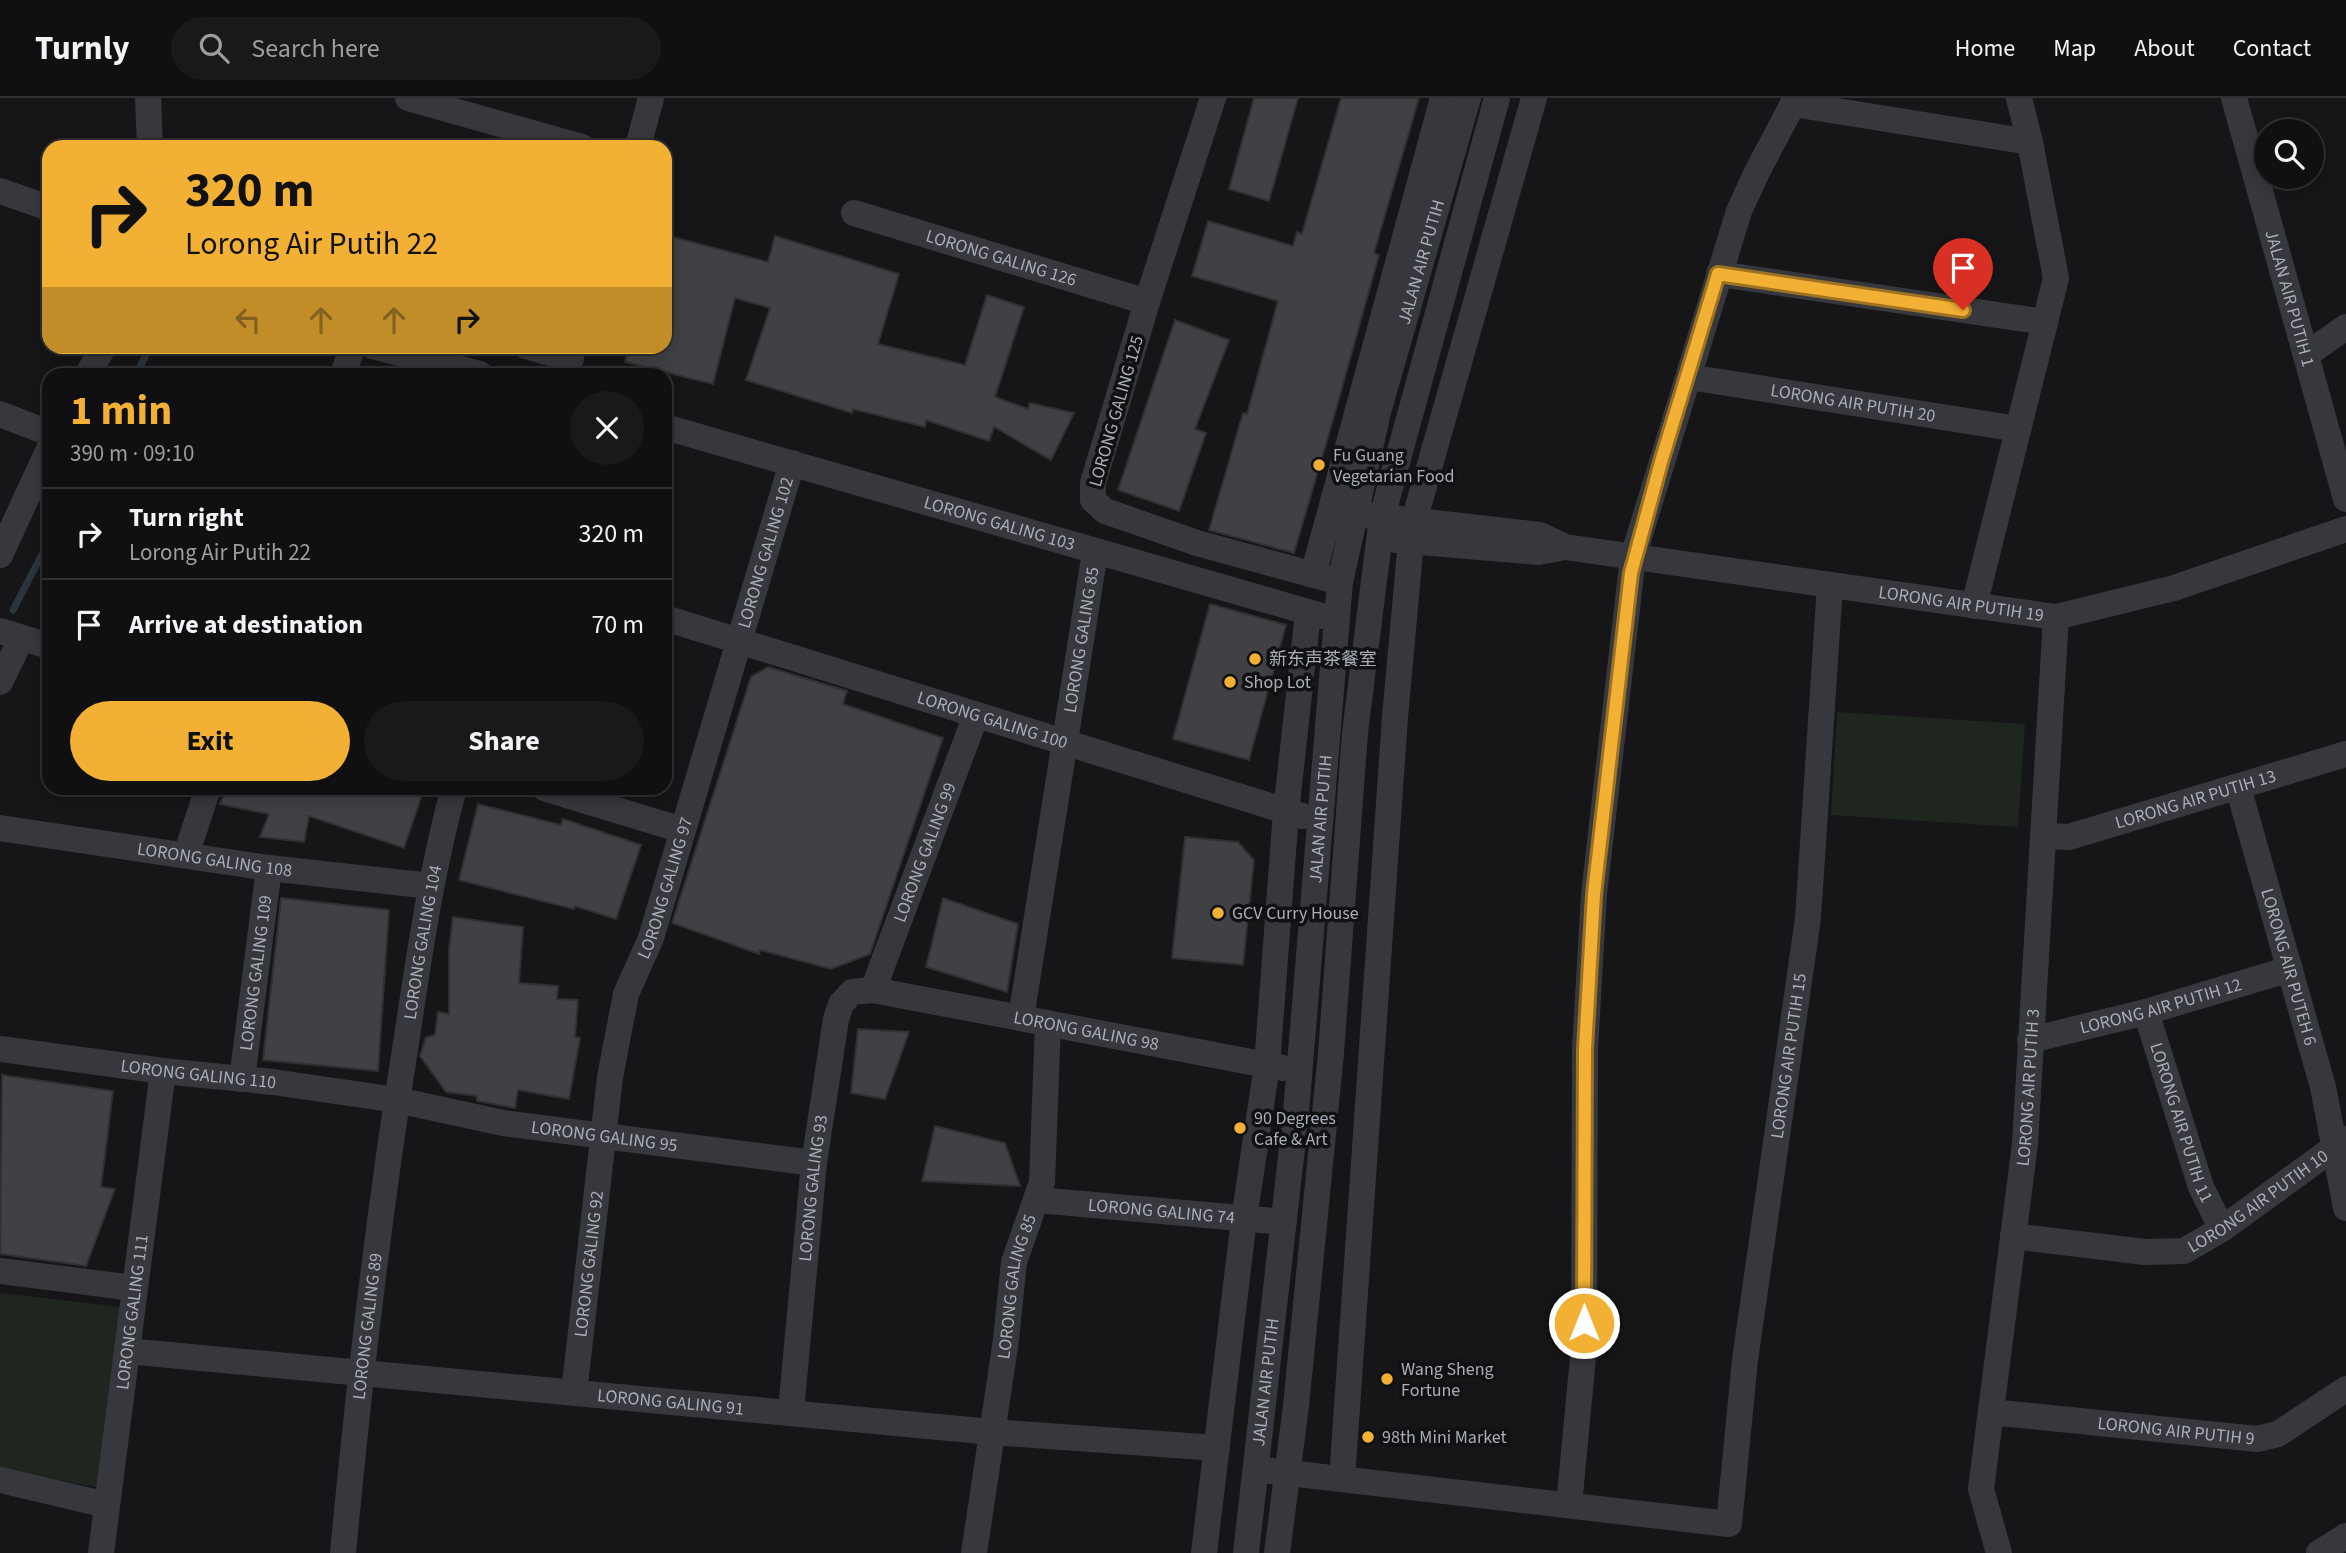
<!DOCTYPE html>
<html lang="en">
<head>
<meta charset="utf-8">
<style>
  body { margin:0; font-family:"Source Sans 3","Noto Sans SC",sans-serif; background:#19191b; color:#f1f3f6; height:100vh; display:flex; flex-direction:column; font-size:26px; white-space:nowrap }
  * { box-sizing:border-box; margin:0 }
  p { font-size:23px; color:#9c9d9f }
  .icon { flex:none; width:38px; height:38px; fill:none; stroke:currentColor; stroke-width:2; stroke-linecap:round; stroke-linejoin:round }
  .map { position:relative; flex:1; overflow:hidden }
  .details { position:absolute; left:42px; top:270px; width:630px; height:427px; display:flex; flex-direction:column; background:#101012; border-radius:21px; box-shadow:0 4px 18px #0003,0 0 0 2px #303032 }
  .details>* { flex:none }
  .banner { position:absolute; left:42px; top:42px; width:630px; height:214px; border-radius:21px; box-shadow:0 4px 18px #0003,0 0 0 2px #303032; background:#f2b134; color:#111; overflow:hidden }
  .tools { position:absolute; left:2254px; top:21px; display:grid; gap:14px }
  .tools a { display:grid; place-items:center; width:70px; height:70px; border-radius:50%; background:#101012; box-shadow:0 4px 18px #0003,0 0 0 2px #303032; font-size:35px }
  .pin { position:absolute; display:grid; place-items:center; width:60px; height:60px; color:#fff; margin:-72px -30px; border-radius:50% 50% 50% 0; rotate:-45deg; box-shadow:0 0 7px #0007 }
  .pin .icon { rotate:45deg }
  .me { position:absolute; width:77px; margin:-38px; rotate:0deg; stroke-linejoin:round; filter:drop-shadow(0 0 5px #0008) }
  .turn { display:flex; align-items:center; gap:24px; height:147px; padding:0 28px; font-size:32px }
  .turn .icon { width:91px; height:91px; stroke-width:2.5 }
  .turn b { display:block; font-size:49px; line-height:60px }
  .lanes { display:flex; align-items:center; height:66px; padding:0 28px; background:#0003; justify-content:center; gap:35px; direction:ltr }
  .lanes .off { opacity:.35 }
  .round { display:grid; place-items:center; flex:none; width:74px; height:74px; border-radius:37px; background:#19191b }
  .overview { display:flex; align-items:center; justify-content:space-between; height:119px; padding:0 28px }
  h1 { font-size:42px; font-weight:700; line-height:52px; color:#f2b134 }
  .primary-button { display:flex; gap:14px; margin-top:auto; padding:14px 28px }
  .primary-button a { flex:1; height:80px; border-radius:42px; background:#f2b134; color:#111; font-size:28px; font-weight:700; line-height:80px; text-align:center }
  .primary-button a+a { background:#19191b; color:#f1f3f6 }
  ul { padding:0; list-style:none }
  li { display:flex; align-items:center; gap:21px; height:91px; padding:0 28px; border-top:2px solid #303032 }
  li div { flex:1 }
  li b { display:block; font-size:26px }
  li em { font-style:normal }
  header { display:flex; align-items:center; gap:42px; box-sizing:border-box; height:98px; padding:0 35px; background:#101012; border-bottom:2px solid #303032 }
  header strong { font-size:33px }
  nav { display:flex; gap:38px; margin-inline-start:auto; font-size:24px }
  .search { width:490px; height:63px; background:#19191b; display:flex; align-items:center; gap:18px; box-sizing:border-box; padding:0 24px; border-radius:38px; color:#9c9d9f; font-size:26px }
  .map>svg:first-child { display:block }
  .green { fill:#1e261f }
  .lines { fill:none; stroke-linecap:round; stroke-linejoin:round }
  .stream { stroke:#2c353c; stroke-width:7 }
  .building { fill:#404145; stroke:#303034; stroke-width:2 }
  .minor { stroke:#37383d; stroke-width:26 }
  .route-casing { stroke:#9d7322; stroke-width:18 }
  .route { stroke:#f2b134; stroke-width:12 }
  .poi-dot { fill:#f2b134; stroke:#111113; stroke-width:2.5 }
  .labels { text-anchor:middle; stroke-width:7; stroke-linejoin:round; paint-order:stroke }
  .street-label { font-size:18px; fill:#a8adb8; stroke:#111113 }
  .poi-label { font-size:18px; fill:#a8adb8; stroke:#111113; text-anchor:start }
</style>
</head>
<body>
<header>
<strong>Turnly</strong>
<div class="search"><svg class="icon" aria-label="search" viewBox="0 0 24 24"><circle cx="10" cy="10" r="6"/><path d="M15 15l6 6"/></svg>Search here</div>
<nav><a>Home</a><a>Map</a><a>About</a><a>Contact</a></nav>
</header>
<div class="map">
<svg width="2346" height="1455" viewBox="0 0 2346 1455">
  <rect width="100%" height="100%" fill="#161618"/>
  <path class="green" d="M1837,614L2025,626L2018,729L1831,717Z
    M0,1195L121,1209L100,1390L0,1370Z"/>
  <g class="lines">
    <path class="stream" d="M136,276L151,248
      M13,512L49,443"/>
  </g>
  <path class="building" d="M1254,0H1298L1269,103L1229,91Z
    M1341,0H1419L1374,155L1379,157L1333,322L1294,455L1209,432L1243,315L1247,316L1278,203L1192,178L1208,123L1293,148L1297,134L1302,136Z
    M665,137L768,164L775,138L899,176L878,246L965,267L987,197L1024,209L995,299L1028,311L1030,305L1074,315L1051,362L994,329L989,343L926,322L925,329L853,311L852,315L746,282L770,210L735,200L713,286L625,264L629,248H665Z
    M1175,222L1229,242L1195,331L1206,335L1179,413L1118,392Z
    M1210,506L1286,527L1249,662L1173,641Z
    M768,569L847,593L843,606L943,640L870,856L831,871L760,852L759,856L672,825L751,579Z
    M229,690H399L422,697L404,750L309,718L304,744L260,739L269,716L219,706Z
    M478,706L561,727L563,721L641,747L616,821L575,808L574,811L459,782Z
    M1185,739L1238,744L1254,762L1243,867L1172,860Z
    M281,800L389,812L378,973L263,962Z
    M943,800L1018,826L1007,894L926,869Z
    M453,819L523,829L519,885L558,888L557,901L578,902L575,939L580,940L569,1001L518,992L515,1010L477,1003V998L446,994L420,958L426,939L435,937L438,914L449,916V851Z
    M858,931L909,934L885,1001L851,995Z
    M2,977L113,993L101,1089L115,1091L86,1168L0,1156Z
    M935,1028L1005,1045L1020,1088L922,1083Z"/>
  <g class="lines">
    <g class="minor">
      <path d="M148,0L150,49"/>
      <path d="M408,0L582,49"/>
      <path d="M1213,0L1147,204L1093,385V402L1105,413L1197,445L1340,484"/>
      <path id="s1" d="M2234,0L2346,401"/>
      <path d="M1793,6L2030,44"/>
      <path d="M638,49L651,0"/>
      <path d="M0,93L49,110"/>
      <path id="s2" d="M854,115L1147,204"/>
      <path d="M1719,176L2045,224"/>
      <path d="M372,248L480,276"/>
      <path d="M526,248L571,261"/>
      <path d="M2306,257L2346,229"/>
      <path d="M88,276L104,248"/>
      <path d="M343,276L353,248"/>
      <path id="s3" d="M1689,279L2018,331"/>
      <path d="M0,316L49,335"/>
      <path id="s4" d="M665,329L1322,518"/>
      <path id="s5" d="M1365,417L1540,437L1565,449L2056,519L2174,490L2346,431"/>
      <path d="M1414,423L1534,0"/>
      <path d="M1396,442L1539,454L1560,450"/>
      <path d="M0,457L49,351"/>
      <path d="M1313,477L1443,0"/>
      <path d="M1974,508L2056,180L2030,44L2019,0"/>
      <path id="s6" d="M665,520L1302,718"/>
      <path d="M0,533L49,548"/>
      <path d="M0,584L21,541"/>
      <path id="s7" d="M2238,689L2323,989L2346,1110"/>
      <path d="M544,690L682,732"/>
      <path id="s8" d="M0,730L269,770L431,788"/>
      <path id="s9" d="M2043,738L2069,739L2346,656"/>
      <path d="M186,757L208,690"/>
      <path id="s10" d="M873,892L976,617"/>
      <path id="s11" d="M2146,914L2201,1089L2222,1131"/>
      <path id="s12" d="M1021,920L1095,454"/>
      <path id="s13" d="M2030,942L2146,914L2290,871"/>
      <path id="s14" d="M0,951L163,973L273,984L397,1002L503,1025L814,1065"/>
      <path id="s15" d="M242,981L269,770"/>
      <path id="s16" d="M1038,1102L1284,1124"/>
      <path id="s17" d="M2013,1138L2145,1154L2184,1153L2222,1131L2346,1041"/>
      <path d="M0,1173L134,1190"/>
      <path id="s18" d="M127,1253L992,1334L1217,1350"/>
      <path id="s19" d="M574,1295L610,979L626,896L651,840L792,365"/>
      <path id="s20" d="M791,1313L814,1065L836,921L841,906L852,894L873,892L1283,970"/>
      <path id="s21" d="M1991,1314L2257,1341L2278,1336L2346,1291"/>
      <path id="s22" d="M1271,1373L1729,1426L1745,1262L1808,820L1830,487"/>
      <path d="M1342,1381L1395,619L1411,443"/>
      <path d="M0,1382L107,1407"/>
      <path d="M1569,1407L1584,1249L1585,951L1594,796L1633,459L1739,113L1757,74L1796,0"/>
      <path id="s23" d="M101,1455L163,973"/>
      <path id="s24" d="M343,1455C359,1284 379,1114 406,945C419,859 431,774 454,690"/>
      <path id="s25" d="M974,1455L1006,1242L1014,1164L1042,1084L1048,925"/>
      <path d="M1204,1455L1244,1121L1267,967L1286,714L1308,515"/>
      <path id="s26" d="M1246,1455L1296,1015L1340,484L1378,314L1468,0"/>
      <path d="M1277,1455L1296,1308L1331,955L1355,635L1382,419L1497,0"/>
      <path id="s27" d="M1999,1455L1981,1391L2025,1046L2056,519"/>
      <path d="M2319,1455L2346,1438"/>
    </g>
  </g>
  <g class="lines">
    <defs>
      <path id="route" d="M1584,1225L1585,951L1594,796L1631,475L1661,364L1718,176L1963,212"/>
    </defs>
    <use href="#route" class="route-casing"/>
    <use href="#route" class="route"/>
  </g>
  <g class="poi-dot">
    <circle cx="1319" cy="367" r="7"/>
    <circle cx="1255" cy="561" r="7"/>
    <circle cx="1230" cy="584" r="7"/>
    <circle cx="1218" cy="815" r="7"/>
    <circle cx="1240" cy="1030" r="7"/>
    <circle cx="1387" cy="1281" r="7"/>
    <circle cx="1368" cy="1339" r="7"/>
  </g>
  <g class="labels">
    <g class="street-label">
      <text dy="6" stroke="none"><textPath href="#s2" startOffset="154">LORONG GALING 126</textPath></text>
      <text dy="6" stroke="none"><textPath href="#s26" startOffset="1306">JALAN AIR PUTIH</textPath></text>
      <text dy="6" stroke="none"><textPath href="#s1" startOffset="208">JALAN AIR PUTIH 1</textPath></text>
      <text dy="6" stroke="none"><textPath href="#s3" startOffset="166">LORONG AIR PUTIH 20</textPath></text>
      <text transform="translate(1116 313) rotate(-74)" y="6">LORONG GALING 125</text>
      <text dy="6" stroke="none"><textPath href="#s4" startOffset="348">LORONG GALING 103</textPath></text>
      <text dy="6" stroke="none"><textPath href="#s19" startOffset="866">LORONG GALING 102</textPath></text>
      <text dy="6" stroke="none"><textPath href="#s5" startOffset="604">LORONG AIR PUTIH 19</textPath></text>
      <text dy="6" stroke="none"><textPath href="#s12" startOffset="383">LORONG GALING 85</textPath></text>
      <text dy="6" stroke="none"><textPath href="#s6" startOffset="343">LORONG GALING 100</textPath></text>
      <text dy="6" stroke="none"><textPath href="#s9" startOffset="158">LORONG AIR PUTIH 13</textPath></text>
      <text dy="6" stroke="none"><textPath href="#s26" startOffset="738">JALAN AIR PUTIH</textPath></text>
      <text dy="6" stroke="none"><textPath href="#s10" startOffset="147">LORONG GALING 99</textPath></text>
      <text dy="6" stroke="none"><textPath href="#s8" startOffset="217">LORONG GALING 108</textPath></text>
      <text dy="6" stroke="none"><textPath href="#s19" startOffset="516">LORONG GALING 97</textPath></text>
      <text dy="6" stroke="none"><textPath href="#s24" startOffset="616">LORONG GALING 104</textPath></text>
      <text dy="6" stroke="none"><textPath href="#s7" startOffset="187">LORONG AIR PUTEH 6</textPath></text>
      <text dy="6" stroke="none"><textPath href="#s15" startOffset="107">LORONG GALING 109</textPath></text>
      <text dy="6" stroke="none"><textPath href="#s13" startOffset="135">LORONG AIR PUTIH 12</textPath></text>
      <text dy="6" stroke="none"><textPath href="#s20" startOffset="665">LORONG GALING 98</textPath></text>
      <text dy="6" stroke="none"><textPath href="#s22" startOffset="933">LORONG AIR PUTIH 15</textPath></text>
      <text dy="6" stroke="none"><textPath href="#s14" startOffset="200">LORONG GALING 110</textPath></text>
      <text dy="6" stroke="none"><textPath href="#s27" startOffset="471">LORONG AIR PUTIH 3</textPath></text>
      <text dy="6" stroke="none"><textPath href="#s11" startOffset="116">LORONG AIR PUTIH 11</textPath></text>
      <text dy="6" stroke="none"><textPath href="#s14" startOffset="611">LORONG GALING 95</textPath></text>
      <text dy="6" stroke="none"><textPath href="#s20" startOffset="224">LORONG GALING 93</textPath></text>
      <text dy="6" stroke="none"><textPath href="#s17" startOffset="261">LORONG AIR PUTIH 10</textPath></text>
      <text dy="6" stroke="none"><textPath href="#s16" startOffset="124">LORONG GALING 74</textPath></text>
      <text dy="6" stroke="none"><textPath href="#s19" startOffset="130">LORONG GALING 92</textPath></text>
      <text dy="6" stroke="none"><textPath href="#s25" startOffset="270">LORONG GALING 85</textPath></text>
      <text dy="6" stroke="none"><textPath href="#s23" startOffset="243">LORONG GALING 111</textPath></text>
      <text dy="6" stroke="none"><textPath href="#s24" startOffset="228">LORONG GALING 89</textPath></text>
      <text dy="6" stroke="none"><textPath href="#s26" startOffset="172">JALAN AIR PUTIH</textPath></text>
      <text dy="6" stroke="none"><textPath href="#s18" startOffset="546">LORONG GALING 91</textPath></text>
      <text dy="6" stroke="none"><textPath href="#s21" startOffset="186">LORONG AIR PUTIH 9</textPath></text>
    </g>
    <g class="poi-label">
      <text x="1333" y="363">Fu Guang<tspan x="1333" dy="21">Vegetarian Food</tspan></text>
      <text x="1269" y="567">新东声茶餐室</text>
      <text x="1244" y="590">Shop Lot</text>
      <text x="1232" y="821">GCV Curry House</text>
      <text x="1254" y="1026">90 Degrees<tspan x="1254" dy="21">Cafe &amp; Art</tspan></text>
      <text x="1401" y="1277">Wang Sheng<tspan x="1401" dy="21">Fortune</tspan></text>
      <text x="1382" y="1345">98th Mini Market</text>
    </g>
  </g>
</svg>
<div class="tools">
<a><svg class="icon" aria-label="search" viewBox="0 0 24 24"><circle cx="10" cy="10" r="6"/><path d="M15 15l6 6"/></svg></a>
</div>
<div class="pin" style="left:1963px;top:212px;background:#d93025"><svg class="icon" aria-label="arrive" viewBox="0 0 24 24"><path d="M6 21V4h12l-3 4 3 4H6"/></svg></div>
<svg class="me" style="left:1584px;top:1225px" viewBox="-20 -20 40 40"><circle r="17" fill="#f2b134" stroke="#fff" stroke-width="3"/><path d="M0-11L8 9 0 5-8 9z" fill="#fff"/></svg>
<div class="banner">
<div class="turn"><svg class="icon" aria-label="right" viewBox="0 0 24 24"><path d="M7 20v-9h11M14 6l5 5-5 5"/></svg><div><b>320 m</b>Lorong Air Putih 22</div></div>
<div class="lanes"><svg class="icon off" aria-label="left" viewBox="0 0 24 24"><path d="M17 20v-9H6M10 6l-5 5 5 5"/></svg><svg class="icon off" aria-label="ahead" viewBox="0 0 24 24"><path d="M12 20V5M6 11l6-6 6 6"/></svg><svg class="icon off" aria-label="ahead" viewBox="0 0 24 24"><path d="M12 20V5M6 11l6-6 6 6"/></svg><svg class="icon" aria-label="right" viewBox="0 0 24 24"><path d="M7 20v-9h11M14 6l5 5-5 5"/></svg></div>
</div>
<section class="details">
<div class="overview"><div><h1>1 min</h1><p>390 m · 09:10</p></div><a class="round"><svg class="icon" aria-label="close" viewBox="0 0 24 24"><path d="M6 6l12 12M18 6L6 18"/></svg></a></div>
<ul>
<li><svg class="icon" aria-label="right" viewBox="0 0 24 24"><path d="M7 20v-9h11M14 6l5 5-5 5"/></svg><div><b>Turn right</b><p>Lorong Air Putih 22</p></div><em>320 m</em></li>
<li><svg class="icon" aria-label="arrive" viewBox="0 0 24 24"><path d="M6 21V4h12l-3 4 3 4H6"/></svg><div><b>Arrive at destination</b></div><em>70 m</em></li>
</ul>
<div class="primary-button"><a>Exit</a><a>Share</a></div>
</section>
</div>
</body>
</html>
